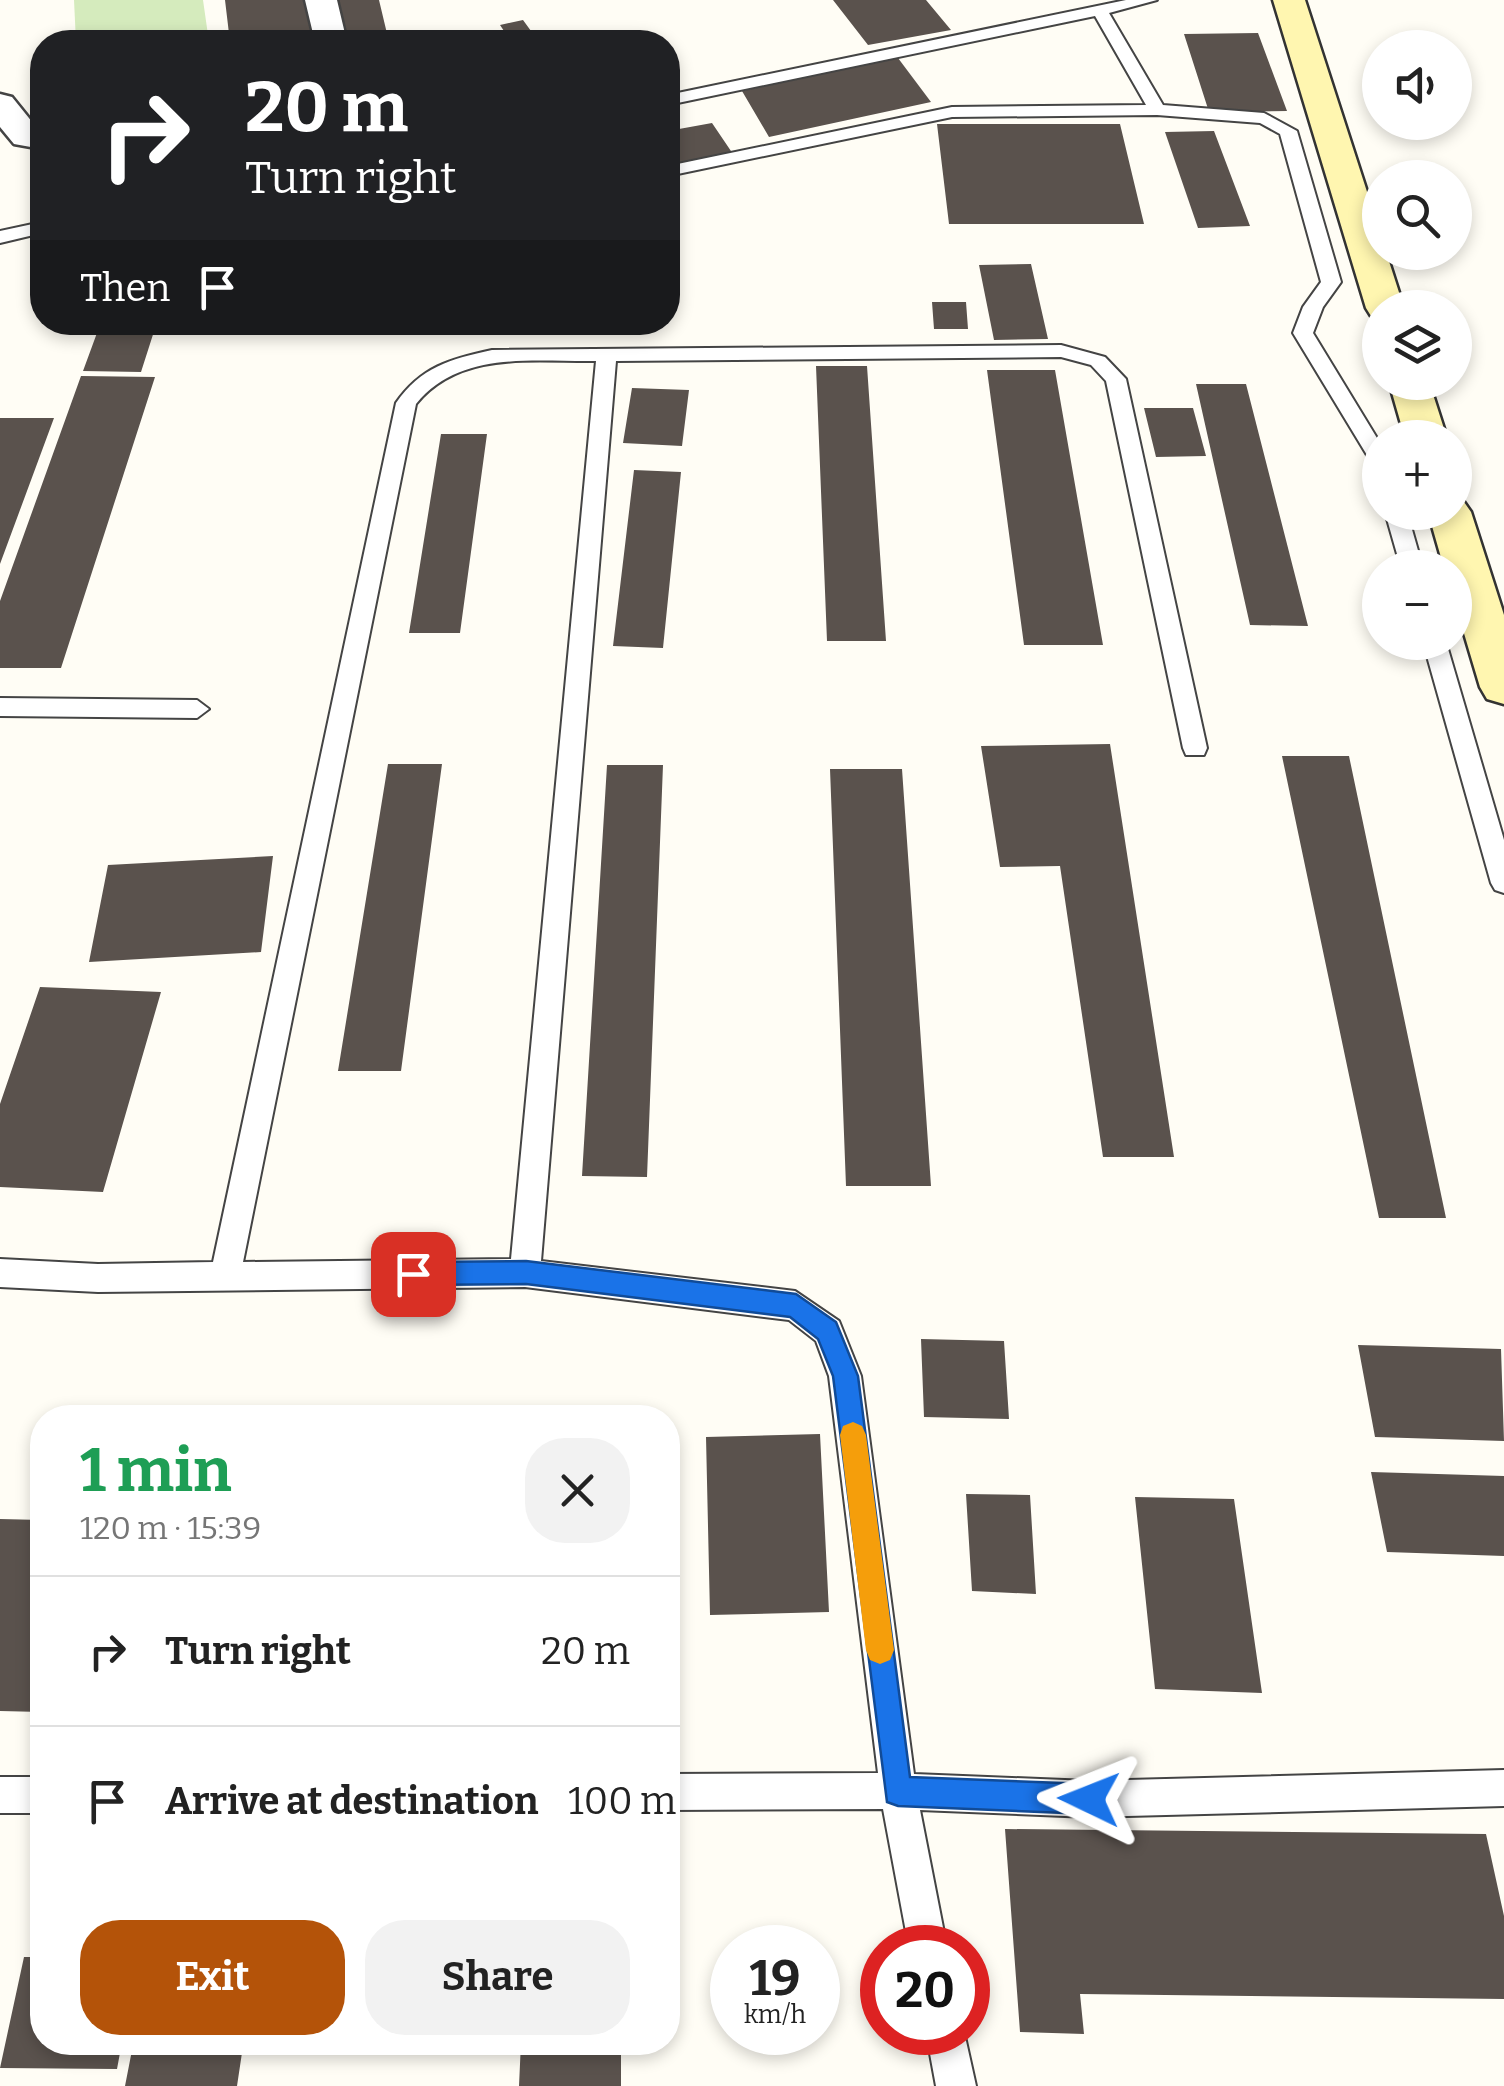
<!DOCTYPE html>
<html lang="en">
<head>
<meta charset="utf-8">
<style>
  body { margin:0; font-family:Bitter,serif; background:#f2f2f2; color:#222; height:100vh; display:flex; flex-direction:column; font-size:38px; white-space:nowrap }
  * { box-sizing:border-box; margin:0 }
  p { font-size:32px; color:#767676 }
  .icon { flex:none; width:55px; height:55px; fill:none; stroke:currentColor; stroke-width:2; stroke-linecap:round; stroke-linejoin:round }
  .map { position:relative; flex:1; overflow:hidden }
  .side { position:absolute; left:30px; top:1405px; width:650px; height:650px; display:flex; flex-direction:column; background:#fff; border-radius:40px; box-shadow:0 5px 15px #0003 }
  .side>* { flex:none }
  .banner { position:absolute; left:30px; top:30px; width:650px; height:305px; border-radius:40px; box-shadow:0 5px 15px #0003; background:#202124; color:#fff; overflow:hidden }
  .buttons { position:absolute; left:1362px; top:30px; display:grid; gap:20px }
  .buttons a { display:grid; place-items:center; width:110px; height:110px; border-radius:50%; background:#fff; box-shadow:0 5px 15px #0003; font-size:50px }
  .speed { position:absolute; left:710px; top:1925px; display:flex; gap:20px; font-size:50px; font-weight:700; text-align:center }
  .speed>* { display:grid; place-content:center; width:130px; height:130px; border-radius:50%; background:#fff; box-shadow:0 5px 15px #0003; line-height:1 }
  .speed small { font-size:25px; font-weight:400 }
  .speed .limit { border:15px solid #d22; background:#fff; color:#111 }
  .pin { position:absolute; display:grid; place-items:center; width:85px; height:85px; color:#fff; margin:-42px; border-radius:20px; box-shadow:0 5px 15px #0006 }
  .me { position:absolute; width:110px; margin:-55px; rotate:272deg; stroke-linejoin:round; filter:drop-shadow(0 0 8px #0008) }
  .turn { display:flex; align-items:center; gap:35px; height:210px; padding:0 50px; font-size:45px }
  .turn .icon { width:130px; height:130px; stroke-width:2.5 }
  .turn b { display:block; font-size:70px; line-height:85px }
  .then { display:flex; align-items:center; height:95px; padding:0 50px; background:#0003; gap:20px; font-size:38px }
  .round { display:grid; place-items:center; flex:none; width:105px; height:105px; border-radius:40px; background:#f2f2f2 }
  .headline { display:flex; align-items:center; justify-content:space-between; height:170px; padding:0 50px }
  h1 { font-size:60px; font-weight:700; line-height:75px; color:#1e9e55 }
  .action { display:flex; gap:20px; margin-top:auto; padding:20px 50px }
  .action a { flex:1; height:115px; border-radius:40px; background:#b45309; color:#fff; font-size:40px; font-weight:700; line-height:115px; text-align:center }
  .action a+a { background:#f2f2f2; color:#222 }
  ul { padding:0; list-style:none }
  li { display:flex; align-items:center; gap:30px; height:150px; padding:0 50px; border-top:2px solid #e0e0e0 }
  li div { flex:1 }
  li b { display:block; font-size:38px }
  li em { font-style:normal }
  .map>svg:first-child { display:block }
  .green { fill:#d5ebbd }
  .building { fill:#5a524d }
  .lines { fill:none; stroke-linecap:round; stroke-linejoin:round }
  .service-casing { stroke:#444; stroke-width:4 }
  .minor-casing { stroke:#444; stroke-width:5 }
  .secondary-casing { stroke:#333; stroke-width:5 }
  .service { fill:#fff; fill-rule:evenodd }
  .minor { fill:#fff; fill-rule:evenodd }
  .secondary { fill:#fff6b0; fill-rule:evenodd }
  .route { fill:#1a73e8; stroke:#114b97; stroke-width:2.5 }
  .slow { fill:#f59e0b }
</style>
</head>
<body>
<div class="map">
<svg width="1504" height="2086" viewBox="0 0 1504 2086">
  <rect width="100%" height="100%" fill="#fffdf5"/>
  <path class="green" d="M74,0H203L209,42H76Z"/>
  <path class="building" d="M225,0H310L318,42H230Z
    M336,0H379L389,42H345Z
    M833,0H926L951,30L868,45Z
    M523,20L539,42H492L508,37L500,25Z
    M1258,33L1287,111L1209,112L1184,34Z
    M898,58L931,102L769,137L742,91Z
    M712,123L733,154L668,167V131Z
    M937,124H1120L1144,224H949Z
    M1214,131L1250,226L1198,228L1165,132Z
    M1031,264L1048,339L994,340L979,265Z
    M932,302H966L968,329H934Z
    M101,322H157L141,372L83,371Z
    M816,366H867L886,641H827Z
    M987,370H1055L1103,645H1024Z
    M81,376L155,377L61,668H0V601Z
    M1196,384H1246L1308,626L1250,625Z
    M632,388L689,390L682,446L623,443Z
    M1144,408H1193L1206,456L1156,457Z
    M0,418H54L0,564Z
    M441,434H487L460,633H409Z
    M634,470L681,472L663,648L613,646Z
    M1110,744L1174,1157H1103L1060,866L1000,867L981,746Z
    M1282,756H1349L1446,1218H1379Z
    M388,764H442L401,1071H338Z
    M607,765H663L647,1177L582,1176Z
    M830,769H902L931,1186H846Z
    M273,856L261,952L89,962L108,865Z
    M40,987L161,992L103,1192L0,1187V1104Z
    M921,1339L1004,1341L1009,1419L924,1417Z
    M1358,1345L1501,1349L1504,1441L1375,1437Z
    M820,1434L829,1612L710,1615L706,1437Z
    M1371,1472L1504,1476V1556L1387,1552Z
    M966,1494L1030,1495L1036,1594L972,1591Z
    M1135,1497L1234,1499L1262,1693L1155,1689Z
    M0,1519L42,1520V1712L0,1711Z
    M1005,1829L1486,1834L1504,1916V1999L1080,1994L1084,2034L1020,2032Z
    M24,1957H42V2042H122L117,2069L0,2068Z
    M521,2042H621V2086H519Z
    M133,2045L243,2046L237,2086H125Z"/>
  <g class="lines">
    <defs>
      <path id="service" d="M1126,0H1157L1109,13L1163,105L1264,113L1297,131L1341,282L1323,307L1313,333L1380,443V467L1373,465L1293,333L1303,307L1321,282L1280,134L1260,123L1157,115L952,117L668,176V166L952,107L1146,105L1095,16L668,105V95Z
        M42,222V233L0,243V231Z
        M1061,345L1105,357L1126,379L1207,748L1204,755H1186L1183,748L1106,381L1091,365L1061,357L616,361L541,1261L795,1291L839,1321L861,1376L914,1774L1089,1781L1504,1770V1806L1089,1817L920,1810L947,1948H909L883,1809L668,1810V1774L878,1773L829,1376L816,1341L789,1320L525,1287L98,1292L0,1287V1259L98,1264L213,1262L396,403C421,367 450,359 492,350ZM596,361L511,1259L243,1262L416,404C460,350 532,362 596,361Z
        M1385,512H1407L1423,568H1401Z
        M1423,642H1446L1504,840V893L1495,890L1491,883Z
        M0,698L197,700L209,709L197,718L0,716Z
        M0,1777H42V1813H0Z
        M926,2032H964L976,2086H936Z"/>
      <path id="minor" d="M305,0H337L347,42H315Z
        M0,94L12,97L37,128L42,129V149L14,144L0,127Z"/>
      <path id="secondary" d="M1273,0H1305L1380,232V252H1386L1404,308H1380V319L1371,316L1366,308Z
        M1389,382H1429L1447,438H1405Z
        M1455,499L1464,502L1471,512L1504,615V704L1487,699L1480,687L1455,603V568H1444L1428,512H1455Z"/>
    </defs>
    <use href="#service" class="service-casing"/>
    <use href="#minor" class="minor-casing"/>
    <use href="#secondary" class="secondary-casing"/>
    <use href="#service" class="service"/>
    <use href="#minor" class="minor"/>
    <use href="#secondary" class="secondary"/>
  </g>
  <path class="route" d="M526,1261L796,1294L836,1322L858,1376L910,1777L1089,1784L1099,1789L1104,1799L1099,1810L1089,1814L898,1806L887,1802L833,1376L818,1339L790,1317L526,1284L413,1285L404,1282L400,1274L404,1265L413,1262Z"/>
  <path class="slow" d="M853,1422L862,1426L866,1435L894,1650L890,1660L880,1664L870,1660L866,1650L840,1435L843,1426Z"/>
</svg>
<div class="buttons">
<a><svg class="icon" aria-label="sound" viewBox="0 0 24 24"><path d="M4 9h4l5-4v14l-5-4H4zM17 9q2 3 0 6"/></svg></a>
<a><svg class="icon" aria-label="search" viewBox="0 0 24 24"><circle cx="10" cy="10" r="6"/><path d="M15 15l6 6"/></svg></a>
<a><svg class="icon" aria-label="layers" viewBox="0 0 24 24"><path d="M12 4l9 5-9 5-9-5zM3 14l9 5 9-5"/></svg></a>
<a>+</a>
<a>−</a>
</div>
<div class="speed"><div>19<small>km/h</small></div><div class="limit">20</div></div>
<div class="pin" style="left:413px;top:1274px;background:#d93025"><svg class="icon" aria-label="arrive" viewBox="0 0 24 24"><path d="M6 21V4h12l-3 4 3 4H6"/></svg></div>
<svg class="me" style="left:1089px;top:1799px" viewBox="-20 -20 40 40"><path d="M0-17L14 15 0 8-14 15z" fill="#1a73e8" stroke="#fff" stroke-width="4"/></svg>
<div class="banner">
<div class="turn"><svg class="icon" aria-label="right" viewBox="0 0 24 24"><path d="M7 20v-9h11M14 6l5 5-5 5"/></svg><div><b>20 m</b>Turn right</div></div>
<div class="then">Then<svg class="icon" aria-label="arrive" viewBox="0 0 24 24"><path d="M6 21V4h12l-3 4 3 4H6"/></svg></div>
</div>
<section class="side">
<div class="headline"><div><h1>1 min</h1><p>120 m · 15:39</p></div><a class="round"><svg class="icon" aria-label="close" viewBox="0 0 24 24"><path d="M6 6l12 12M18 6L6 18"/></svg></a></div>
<ul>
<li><svg class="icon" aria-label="right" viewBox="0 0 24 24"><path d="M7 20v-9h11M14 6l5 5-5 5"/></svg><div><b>Turn right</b></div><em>20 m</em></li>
<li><svg class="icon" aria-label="arrive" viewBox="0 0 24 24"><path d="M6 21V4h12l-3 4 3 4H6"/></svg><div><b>Arrive at destination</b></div><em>100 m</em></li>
</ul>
<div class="action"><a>Exit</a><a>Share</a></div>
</section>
</div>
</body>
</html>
